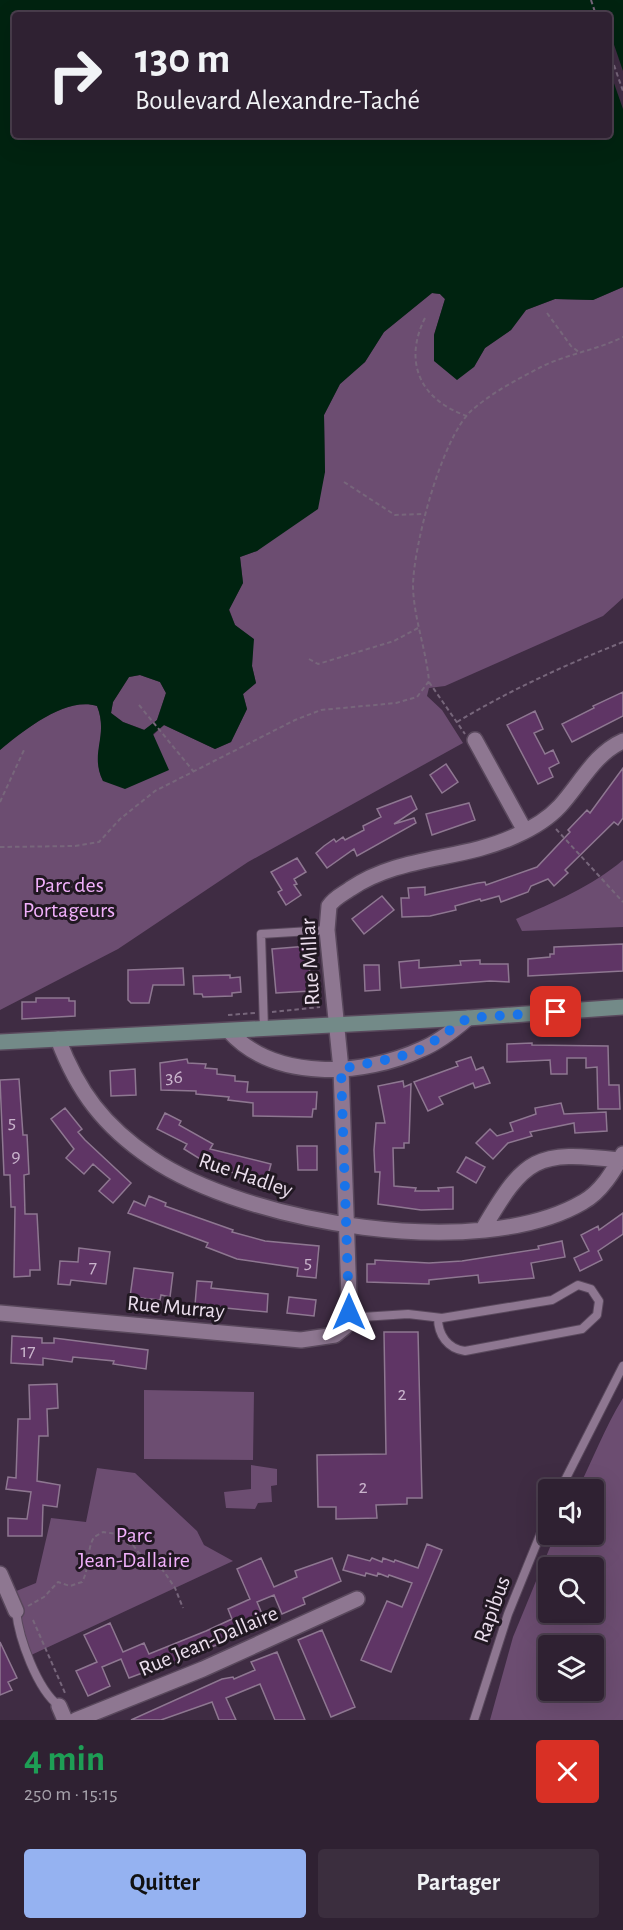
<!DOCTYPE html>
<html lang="fr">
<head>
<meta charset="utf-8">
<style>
  body { margin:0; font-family:"Alegreya Sans",sans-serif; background:#3b2e3e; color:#f1f3f6; height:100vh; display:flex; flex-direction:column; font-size:22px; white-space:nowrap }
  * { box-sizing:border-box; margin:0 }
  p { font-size:20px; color:#a7a3ac }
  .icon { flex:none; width:33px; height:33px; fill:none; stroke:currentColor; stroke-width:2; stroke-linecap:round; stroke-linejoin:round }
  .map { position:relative; height:1720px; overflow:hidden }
  .sheet { display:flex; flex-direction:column; background:#2f2132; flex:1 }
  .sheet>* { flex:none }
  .top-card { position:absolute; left:12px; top:12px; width:600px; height:126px; border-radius:6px; box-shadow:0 6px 24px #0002,0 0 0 2px #4a3e4d; background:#2f2132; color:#f1f3f6; overflow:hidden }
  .controls { position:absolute; left:538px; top:1479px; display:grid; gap:12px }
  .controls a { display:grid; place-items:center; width:66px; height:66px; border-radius:6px; background:#2f2132; box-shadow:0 6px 24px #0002,0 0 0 2px #4a3e4d; font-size:30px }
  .pin { position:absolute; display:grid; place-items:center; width:51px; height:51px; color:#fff; margin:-26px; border-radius:12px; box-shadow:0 3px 9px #0006 }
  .me { position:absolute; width:66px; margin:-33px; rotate:0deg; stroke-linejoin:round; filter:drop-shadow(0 0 4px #0008) }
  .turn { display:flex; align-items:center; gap:21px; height:126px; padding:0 24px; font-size:27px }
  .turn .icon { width:78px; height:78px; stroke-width:2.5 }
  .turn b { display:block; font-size:42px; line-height:51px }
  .round { display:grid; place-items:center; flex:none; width:63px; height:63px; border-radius:6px; background:#3b2e3e }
  .headline { display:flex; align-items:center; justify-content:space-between; height:102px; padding:0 24px }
  h1 { font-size:36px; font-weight:700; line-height:45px; color:#1e9e55 }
  .action { display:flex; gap:12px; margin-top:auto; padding:12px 24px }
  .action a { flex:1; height:69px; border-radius:6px; background:#95b2f1; color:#111; font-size:24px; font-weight:700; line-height:69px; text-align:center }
  .action a+a { background:#3b2e3e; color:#f1f3f6 }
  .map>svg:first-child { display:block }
  .green { fill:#6c4d71; fill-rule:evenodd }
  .water { fill:#002310; fill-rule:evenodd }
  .pier { fill:#3f2c43 }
  .building { fill:#5f3565; stroke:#8e7791; stroke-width:1.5 }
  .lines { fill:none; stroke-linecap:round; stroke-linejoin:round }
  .service-casing { stroke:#59485c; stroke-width:10 }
  .minor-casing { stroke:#59485c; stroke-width:18 }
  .secondary-casing { stroke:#59485c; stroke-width:18 }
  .path { stroke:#77667b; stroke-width:2; stroke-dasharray:4.5 3; stroke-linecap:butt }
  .service { stroke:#8e7791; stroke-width:8 }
  .minor { stroke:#8e7791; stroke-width:15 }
  .secondary { stroke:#738a88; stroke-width:15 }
  .route { stroke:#1a73e8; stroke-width:10; stroke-dasharray:0 18 }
  .labels { text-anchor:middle; stroke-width:6; stroke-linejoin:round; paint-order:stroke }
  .number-label { font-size:20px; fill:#c9b4cc }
  .park-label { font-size:22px; fill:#f1b0fb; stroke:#211822 }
  .street-label { font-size:22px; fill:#ecdfee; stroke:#211822 }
</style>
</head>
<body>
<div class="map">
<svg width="623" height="1720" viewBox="0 0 623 1720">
  <rect width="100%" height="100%" fill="#3f2c43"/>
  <path class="green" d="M623,287V598L603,616L445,686L429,688L427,696L442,710L463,743L248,862L118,949L0,1010V750C23,731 66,696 97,706C109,736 90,753 103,781L164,725L215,749L231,742L247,709L243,694L256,683L252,666L253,639L235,625L229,609L243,583L240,557L257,551L325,472L324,415L340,384L365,362L384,332L432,293L440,294L445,299L434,335L474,367L485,348L511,330L526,310L555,299L593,300Z
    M140,675L160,682L166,693L157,720L145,730L123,722L111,713L113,702L129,677Z
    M623,860V927L522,931L516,919C554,902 591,887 623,860Z
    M144,1390L254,1392L253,1460L144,1459Z
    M623,1398V1720H490L513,1637L555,1535L594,1534V1490L578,1489C593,1459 605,1427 623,1398ZM549,1568H594V1612H549ZM549,1646H594V1690H549Z
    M251,1465L277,1469V1485L271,1486L272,1502L258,1503L255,1509L226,1508L224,1492L251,1489Z
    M97,1468L135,1473L197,1531L204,1545L233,1561L29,1656L9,1594L36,1583L51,1518L86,1522Z"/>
  <path class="water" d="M0,0H623V287L593,300L555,299L526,310L511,330L485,348L474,367L457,380L434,361V335L445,299L440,294L432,293L384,332L365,362L340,384L324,415L325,472L318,509L257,551L240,557L243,583L229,610L235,625L254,639L252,666L256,683L243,694L247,709L231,742L215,749L164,725L153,734L169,770L125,789L103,781C89,753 109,736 97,706C66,696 23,731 0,750ZM15,15H609V135H15ZM140,675L160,682L166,693L157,720L144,730L123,722L111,713L113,702L129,677Z"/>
  <path class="pier" d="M609,30L623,71V109L609,69Z"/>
  <path class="building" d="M623,692V716L572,742L562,724L594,708L593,706Z
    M535,711L543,729L534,733L545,754L553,750L559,763L549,768L553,777L538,784L507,725Z
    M446,764L458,782L442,793L430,775Z
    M623,768V818L618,825L614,822L565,870L568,873L554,886L548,879L531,886L528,892L501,902L499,896L481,901L480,899L455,906L456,910L430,916L402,917L401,898H409L408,888L425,887V895L478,883L485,882L486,885L537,867L570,832L568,830L587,810L590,813Z
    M411,796L417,809L394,824L414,818L416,823L357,856L354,849L327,868L316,853L324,846L334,839L336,842L343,837L345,840L364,830L363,826L381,817L377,809Z
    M469,803L475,820L432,835L426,814Z
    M297,858L306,872L294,879L297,884L294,885L301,895L286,905L278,892L282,890L271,872Z
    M382,896L394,910L364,934L352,919Z
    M623,944V971L528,976V959L550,957V954H554V947Z
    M308,946L311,991L276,993L272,949Z
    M419,960V968L461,965L460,961L480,960V964H508L509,982L490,981L401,988L399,962Z
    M364,965H379L380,990L365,991Z
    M183,968L184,985H153L149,1003H131L128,1000V970Z
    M230,975V978L240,977L241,992L232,993V996L203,997L202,994H194L193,976Z
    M36,998H69V1001H75V1016L22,1019V1002H36Z
    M532,1043V1045L608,1046L609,1085H619L620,1109H598L597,1067L586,1068V1058H567V1074H551L550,1060L507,1062V1044Z
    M471,1057L476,1070L483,1067L490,1083L475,1088L473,1083L439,1097L443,1104L428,1111L414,1082L458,1066L456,1062Z
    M187,1059L188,1063L206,1064L205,1068L217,1069V1074L235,1076V1081L248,1082L247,1092H317L316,1109H313L312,1117L253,1116V1103L228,1100L229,1097L196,1094V1091L161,1090L160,1063Z
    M135,1069L136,1095L111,1096L110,1071Z
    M19,1079L23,1135H27L29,1174L24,1175L25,1214H37L40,1270H30V1276L14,1277L15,1207H11L10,1175H4L0,1080Z
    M403,1081L404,1087L411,1084L409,1143H404V1148H393L394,1186L416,1188L415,1191H439L438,1188L453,1187V1209L421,1210L378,1204L380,1172H375L374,1150L376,1123H385L378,1086Z
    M561,1103L564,1114L606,1112L607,1131L575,1133L574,1123L530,1132L532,1136L508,1143L493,1159L476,1143L490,1129L497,1136L513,1131L510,1123L536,1114L535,1108Z
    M65,1108L82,1129L78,1132L85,1140L131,1183L113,1203L99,1191L110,1179L93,1164L84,1174L66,1158L74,1149L51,1119Z
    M165,1113L181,1121L179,1125L213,1144L210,1149L271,1164L266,1182L213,1167L184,1149L187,1144L157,1129Z
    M297,1146H317V1170H298Z
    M466,1157L485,1167L476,1183L457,1172Z
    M149,1196L166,1203L165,1206L233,1230L232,1232L265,1241L319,1246L316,1278L297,1276L298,1268L237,1259L206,1247L208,1243L128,1213L134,1201L145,1206Z
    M623,1213V1234L598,1251L602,1260L580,1271L574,1258L589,1251L581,1235L598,1226L599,1230Z
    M562,1241L565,1257L531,1263L534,1278L479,1283L478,1275L429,1280V1284L367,1282V1264H375V1260L429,1263L462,1261L539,1249L538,1246Z
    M79,1248L110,1252L106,1284L71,1280L70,1285L58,1284L60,1261L78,1262Z
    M134,1268L173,1273L170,1297L161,1295L160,1300L130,1297Z
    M197,1281L212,1282L211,1288L268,1294L267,1312L195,1305Z
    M289,1297L316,1300L314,1316L287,1313Z
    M384,1332H418L422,1498H407V1504L376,1505L377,1518L336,1519V1507H318L317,1455L386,1454Z
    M12,1336L42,1338V1343H54V1338L62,1339L148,1350L146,1369L113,1364L114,1361L73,1357L72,1362L43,1358V1365L11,1363Z
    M57,1384L58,1408L47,1409L48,1436H39L37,1481L60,1485L57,1507L43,1505L42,1536H8V1518L27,1519L31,1492L6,1489L8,1477L16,1478L18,1419H30L29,1385Z
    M427,1544L442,1550L391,1672L361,1660L387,1601L402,1607L412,1583L389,1575L388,1577L378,1573L377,1576L366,1573L365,1576L343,1570L348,1555L370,1561L372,1558L382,1562L383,1558L394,1562L395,1560L418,1568Z
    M261,1558L274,1587L297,1577L295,1571L332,1558L341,1581L303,1598L305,1604L282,1614L274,1595L257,1602L265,1621L225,1642L181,1658L182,1660L170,1665L169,1663L129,1678L121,1659L102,1667L110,1686L88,1696L76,1671L97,1662L84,1635L110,1623L123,1652L144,1643L149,1654L206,1631L232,1619L228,1609L250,1599L237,1569Z
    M322,1630L355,1707L331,1717L298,1640Z
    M0,1642L17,1678L8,1682L12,1690L0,1695Z
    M277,1652L305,1720H275L260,1684L226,1698L236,1720H219L212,1702L161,1720H131L222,1679L233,1677L234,1679L255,1670L251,1662Z"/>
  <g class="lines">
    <defs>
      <path id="service" d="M264,1029L261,934L327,930
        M347,1318L408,1314L442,1318L552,1300L578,1285L591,1289L599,1301L597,1315L582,1329L465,1351C448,1349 438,1335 438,1318
        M560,1490L623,1366
        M16,1611C19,1639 37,1689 59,1706
        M474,1720L508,1614L549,1513"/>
      <path id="minor" d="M475,740L525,831
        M229,1031C275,1082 364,1076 422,1049C439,1042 454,1030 468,1018
        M58,1039C78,1092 104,1126 151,1158C246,1223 479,1263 583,1202C601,1192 613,1172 623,1154
        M483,1229C525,1157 536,1150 619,1160
        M0,1313L301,1340L335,1335L345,1327L349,1298L341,1069L327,930L329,906C334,898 343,894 350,889C400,855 461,861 515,836C531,829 548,819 560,806C581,783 594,754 623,741
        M0,1574L16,1611
        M59,1706L65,1720
        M76,1720L203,1669L357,1599"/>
      <path id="secondary" d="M0,1042L468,1018L623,1007"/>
    </defs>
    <use href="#service" class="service-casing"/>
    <use href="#minor" class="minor-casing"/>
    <use href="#secondary" class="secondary-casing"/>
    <path class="path" d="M591,0L596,15
      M609,51L623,91
      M547,313L571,346L580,353
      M425,318C403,362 420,400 467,416
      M344,482L395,515L423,514
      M309,659L318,664L394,641L418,628
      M429,682L465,734
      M139,705L194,772
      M457,722C510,690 565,665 623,642
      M0,802L24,750
      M556,829L623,902
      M0,847L75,846L99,842L120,819L155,791L295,720L321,710L396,703L417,697L429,681C426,649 414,619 413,587C413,546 442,438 471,411C491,393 518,379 541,367C567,354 597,350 623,337
      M272,1012L320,1007
      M228,1015L255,1013
      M28,1606L44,1597L58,1582L70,1586L82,1582C90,1568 86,1551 94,1537L103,1532L124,1535L128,1544L133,1545L139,1553L154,1560L165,1573L175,1588L183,1608
      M33,1620L65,1693"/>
    <use href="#service" class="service"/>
    <use href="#minor" class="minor"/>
    <use href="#secondary" class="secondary"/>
  </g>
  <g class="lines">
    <path class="route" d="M349,1312L341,1069L399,1057L422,1049L468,1018L556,1012"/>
  </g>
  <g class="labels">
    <g class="number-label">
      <text x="174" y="1083">36</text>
      <text x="12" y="1128">5</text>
      <text x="16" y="1162">9</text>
      <text x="308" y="1268">5</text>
      <text x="93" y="1273">7</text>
      <text x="28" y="1357">17</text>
      <text x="402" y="1400">2</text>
      <text x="363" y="1493">2</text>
    </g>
    <g class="park-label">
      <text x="69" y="892">Parc des<tspan x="69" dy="25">Portageurs</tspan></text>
      <text x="134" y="1542">Parc<tspan x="134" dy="25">Jean-Dallaire</tspan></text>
    </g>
    <g class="street-label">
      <text transform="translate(309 962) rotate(-93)" y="8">Rue Millar</text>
      <text transform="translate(246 1174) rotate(19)" y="8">Rue Hadley</text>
      <text transform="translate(176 1306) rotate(5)" y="8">Rue Murray</text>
      <text transform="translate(491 1609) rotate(-70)" y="8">Rapibus</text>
      <text transform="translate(208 1640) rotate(-23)" y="8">Rue Jean-Dallaire</text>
    </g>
  </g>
</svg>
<div class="controls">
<a><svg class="icon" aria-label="sound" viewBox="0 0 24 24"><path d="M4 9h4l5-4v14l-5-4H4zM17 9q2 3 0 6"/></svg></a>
<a><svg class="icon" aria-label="search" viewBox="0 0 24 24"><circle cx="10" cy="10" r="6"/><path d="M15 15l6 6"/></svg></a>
<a><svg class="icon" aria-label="layers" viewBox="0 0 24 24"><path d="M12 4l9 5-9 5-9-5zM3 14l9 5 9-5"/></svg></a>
</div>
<div class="pin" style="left:556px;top:1012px;background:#d93025"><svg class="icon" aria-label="arrive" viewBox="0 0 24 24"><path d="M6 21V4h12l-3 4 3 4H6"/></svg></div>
<svg class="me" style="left:349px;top:1312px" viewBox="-20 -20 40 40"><path d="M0-17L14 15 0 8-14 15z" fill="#1a73e8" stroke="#fff" stroke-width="4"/></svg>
<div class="top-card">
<div class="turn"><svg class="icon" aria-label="right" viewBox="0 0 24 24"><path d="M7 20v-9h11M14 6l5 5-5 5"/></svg><div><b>130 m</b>Boulevard Alexandre-Taché</div></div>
</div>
</div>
<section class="sheet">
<div class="headline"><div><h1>4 min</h1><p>250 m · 15:15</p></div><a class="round" style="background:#d93025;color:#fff"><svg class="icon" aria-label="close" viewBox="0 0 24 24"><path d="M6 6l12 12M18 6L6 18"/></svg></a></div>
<div class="action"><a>Quitter</a><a>Partager</a></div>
</section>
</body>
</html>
